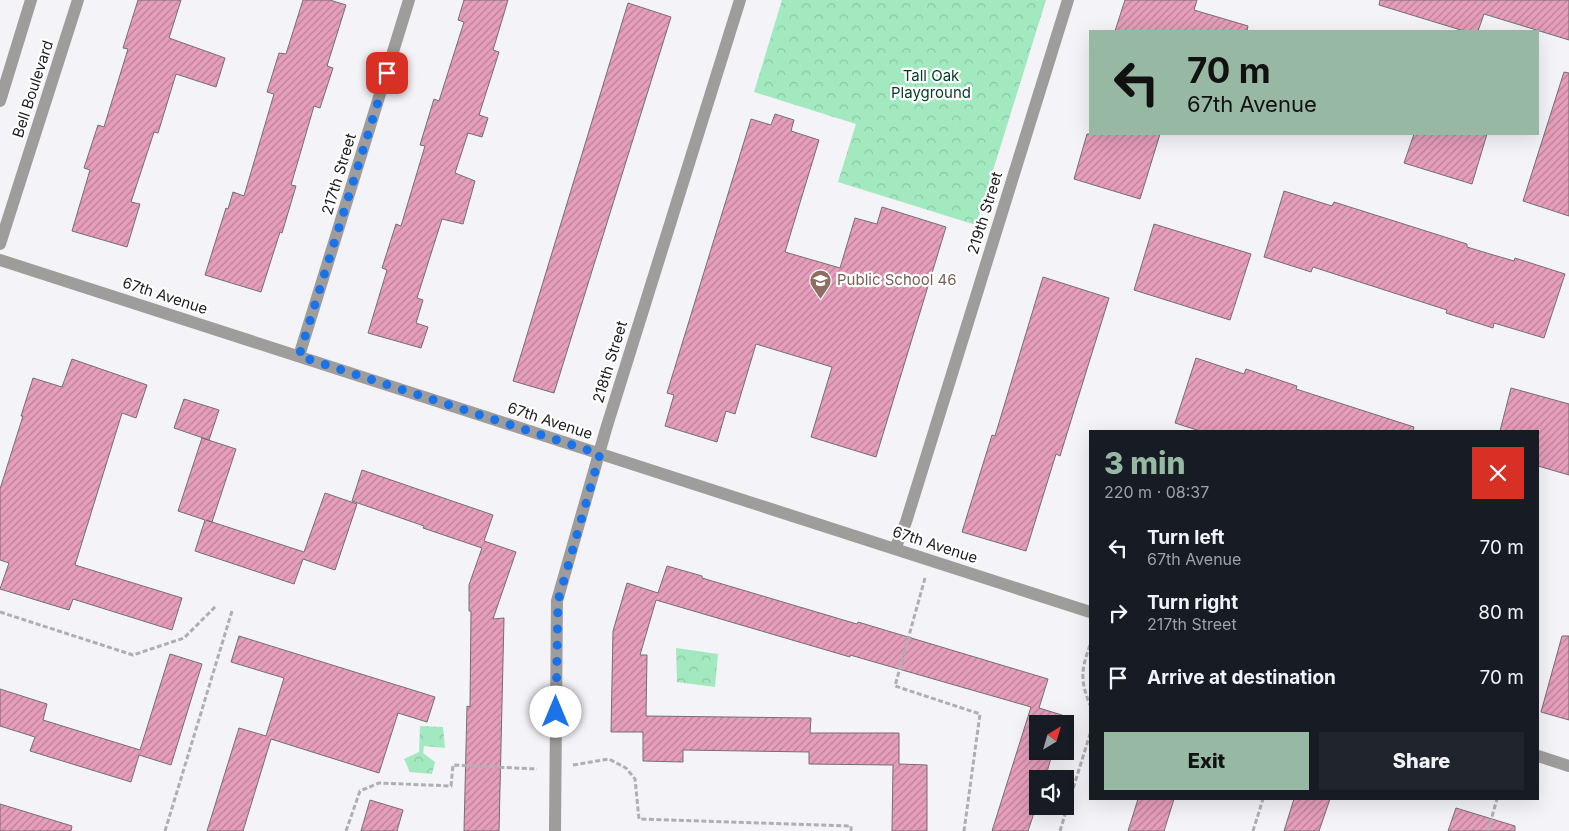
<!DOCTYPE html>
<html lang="en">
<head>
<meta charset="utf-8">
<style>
  body { margin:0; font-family:Inter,sans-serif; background:#20242c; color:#f1f3f6; height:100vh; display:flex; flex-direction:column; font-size:19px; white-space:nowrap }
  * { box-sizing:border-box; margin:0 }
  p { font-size:16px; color:#9ea1a6 }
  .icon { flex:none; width:28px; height:28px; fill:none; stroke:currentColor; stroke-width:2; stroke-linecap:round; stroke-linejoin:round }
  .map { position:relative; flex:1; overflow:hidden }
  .details { position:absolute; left:1089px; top:430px; width:450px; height:370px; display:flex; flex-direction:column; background:#171b24; border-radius:0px; box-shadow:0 5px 20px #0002 }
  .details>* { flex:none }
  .guide { position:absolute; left:1089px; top:30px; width:450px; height:105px; border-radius:0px; box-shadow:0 5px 20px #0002; background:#97b8a3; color:#111; overflow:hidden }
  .needle { width:32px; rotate:37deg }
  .controls { position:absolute; left:1029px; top:715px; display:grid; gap:10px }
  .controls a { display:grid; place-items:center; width:45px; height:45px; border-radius:0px; background:#171b24; box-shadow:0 5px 20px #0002; font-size:25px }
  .pin { position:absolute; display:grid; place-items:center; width:42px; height:42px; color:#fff; margin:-21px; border-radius:10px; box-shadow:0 2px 8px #0006 }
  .me { position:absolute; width:55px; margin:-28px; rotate:0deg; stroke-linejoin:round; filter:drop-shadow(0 0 4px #0008) }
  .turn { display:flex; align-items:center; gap:18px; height:105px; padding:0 15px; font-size:22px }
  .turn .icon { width:65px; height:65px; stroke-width:2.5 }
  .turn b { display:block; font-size:35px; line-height:42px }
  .round { display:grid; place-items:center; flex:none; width:52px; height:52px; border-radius:0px; background:#20242c }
  .head { display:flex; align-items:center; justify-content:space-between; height:85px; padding:0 15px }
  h1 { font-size:30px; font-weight:800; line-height:38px; color:#97b8a3 }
  .button { display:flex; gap:10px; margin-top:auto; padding:10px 15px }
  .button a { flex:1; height:58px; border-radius:0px; background:#97b8a3; color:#111; font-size:20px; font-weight:800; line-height:58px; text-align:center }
  .button a+a { background:#20242c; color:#f1f3f6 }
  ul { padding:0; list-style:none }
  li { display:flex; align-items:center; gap:15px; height:65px; padding:0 15px }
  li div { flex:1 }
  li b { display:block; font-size:19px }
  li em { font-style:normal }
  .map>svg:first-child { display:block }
  .forest { fill:url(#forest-crowns) }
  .building { fill:url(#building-hatch); stroke:#746f71 }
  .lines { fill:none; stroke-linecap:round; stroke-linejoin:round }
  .path { stroke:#afafb3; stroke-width:3; stroke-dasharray:5 2.5; stroke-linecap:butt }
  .minor { stroke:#9f9d9c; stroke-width:12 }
  .route { stroke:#1a73e8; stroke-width:9; stroke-dasharray:0 16.2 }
  .labels { text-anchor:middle; stroke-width:4.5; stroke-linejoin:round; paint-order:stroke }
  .park-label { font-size:15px; fill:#003d23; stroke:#fff }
  .street-label { font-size:15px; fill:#1d1d1f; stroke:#fff }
  .education-label { font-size:15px; fill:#785e54; stroke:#fff; text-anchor:start }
</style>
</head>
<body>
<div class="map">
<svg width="1569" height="831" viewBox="0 0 1569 831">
  <defs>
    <pattern id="forest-crowns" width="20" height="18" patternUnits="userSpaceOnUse" patternTransform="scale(1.25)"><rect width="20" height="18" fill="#a2e9c0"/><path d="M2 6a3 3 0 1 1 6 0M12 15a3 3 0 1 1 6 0" fill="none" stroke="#8bc7a5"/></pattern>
    <pattern id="building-hatch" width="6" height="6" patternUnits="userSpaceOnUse" patternTransform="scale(1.25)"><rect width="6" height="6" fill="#e69ebb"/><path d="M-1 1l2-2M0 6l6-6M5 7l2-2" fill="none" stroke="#ba8097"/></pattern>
  </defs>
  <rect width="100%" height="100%" fill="#f3f3f8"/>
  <path class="forest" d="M782,0H1046L976,225L838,182L856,124L754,92Z
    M676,648L718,654L715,687L677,682Z
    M420,726L443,727L445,748L424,746L423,753L435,762L432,774L410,772L404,759L419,752Z"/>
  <path class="building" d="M138,0H181L169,38L225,58L216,87L176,74L158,133L154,132L131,202L140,204L127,247L72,231L90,170L84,168L98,125L104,127L128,49L123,48Z
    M303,0H330L346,5L327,66L333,68L320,108L314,106L291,185L296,186L282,233L280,232L261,292L205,275L226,208L228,209L233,192L244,196L274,94L267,92L279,53L286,54Z
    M464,0H508L493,50L499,52L479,115L488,118L482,137L468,133L455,173L475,181L463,224L442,219L417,298L423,300L416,323L428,327L421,348L368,333L387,270L382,268L396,224L401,226L425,146L420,145L434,99L439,101L464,22L458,20Z
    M1125,0H1197L1194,10L1248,26L1247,31H1115Z
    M1380,0H1569V40L1484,14L1478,31H1464L1379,5Z
    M628,3L671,17L554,393L513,381Z
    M1564,72L1569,73V216L1523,201Z
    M775,114L794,120L791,131L819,140L785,252L840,268L855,218L877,224L882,207L946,227L876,457L811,437L832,367L756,344L735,414L726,411L717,442L665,426L674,395L667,393L751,119L771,125Z
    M1087,134H1160L1140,199L1074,179Z
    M1414,134H1487L1472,184L1404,163Z
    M1284,191L1332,206L1334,202L1467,244V247L1490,254L1514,261L1515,258L1565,274L1544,338L1494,323L1493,328L1446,313L1447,310L1313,267L1311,272L1264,257Z
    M1154,224L1251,254L1230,320L1134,290Z
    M1043,277L1109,298L1060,456L1056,454L1026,551L962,532L992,435L995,436Z
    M1196,358L1244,374L1246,369L1297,386L1296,389L1414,427L1413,431H1200L1175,423Z
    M72,359L147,385L136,418L122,413L75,565L182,598L172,630L73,599L69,610L0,589L9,563L0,560V489L23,416H21L33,378L62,387Z
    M1511,388L1569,404V475L1538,466V431H1500Z
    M184,399L219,410L209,440L174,428Z
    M202,438L236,449L212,522L206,520L304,552L325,493L357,504L335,570L303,559L294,584L195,551L205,520L178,511Z
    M362,470L493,515L484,541L516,552L493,619L504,618L499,831H464L467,706L470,707L471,611H469V585L482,548L423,528L424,526L352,501Z
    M667,566L702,576V578L857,624L858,622L1048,679L1039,708L1065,716L1062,724H1038V751H1053L1045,779H1038V801L1028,831H992L1031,707L850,655V657L656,600L640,655H647L646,716L811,718L810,733H899V764L927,765V831H892L893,765L809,764V752L683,750V762L643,761V732H611L613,631L627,583L658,593Z
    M239,636L435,697L427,722L398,713L379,773L271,739L243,831H207L239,728L266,736L284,678L231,662Z
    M1562,636H1569V720L1541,712Z
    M170,654L202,664L171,765L139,755L131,782L30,751L35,737L0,726V689L47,704L43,720L140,750Z
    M1138,799H1174L1164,831H1128Z
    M1294,799H1330L1319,831H1284Z
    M370,800L403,810L397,831H361Z
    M0,804L72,826L71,831H0Z
    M1456,808L1515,826V831H1448Z"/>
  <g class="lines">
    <path class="path" d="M925,578L895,686L980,714L964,831
      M0,612L133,655L184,638L216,606
      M1090,645C1081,670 1080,680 1090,705
      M573,765L609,759L626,768L635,779L639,819L851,826V831
      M165,831L232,611
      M346,831L360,791L379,783L451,786L453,765L537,769
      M1060,831L1090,734
      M1253,831L1263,799
      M1488,831L1497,799"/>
    <path class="minor" d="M0,101L31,0
      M0,244L78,0
      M0,260L1090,612
      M299,356L409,0
      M895,549L906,522L1068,0
      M1538,756L1569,766
      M555,831L557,601L606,429L740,0"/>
  </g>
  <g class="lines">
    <path class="route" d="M387,73L299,356L600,454L558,601L556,712"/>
  </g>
  <defs>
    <symbol id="school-pin" viewBox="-11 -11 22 30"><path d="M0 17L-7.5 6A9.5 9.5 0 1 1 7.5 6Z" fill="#8d6e63" stroke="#fff"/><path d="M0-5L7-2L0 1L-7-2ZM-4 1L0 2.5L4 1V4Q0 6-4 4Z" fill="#fff"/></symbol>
  </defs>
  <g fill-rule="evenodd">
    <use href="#school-pin" x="808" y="268" width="25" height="34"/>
  </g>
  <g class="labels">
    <g class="park-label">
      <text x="931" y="81">Tall Oak<tspan x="931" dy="17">Playground</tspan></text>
    </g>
    <g class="street-label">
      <text transform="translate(33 89) rotate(-72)" y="5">Bell Boulevard</text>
      <text transform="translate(339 174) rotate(-73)" y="5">217th Street</text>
      <text transform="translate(985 213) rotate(-73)" y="5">219th Street</text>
      <text transform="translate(165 296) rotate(18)" y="5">67th Avenue</text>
      <text transform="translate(610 362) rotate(-73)" y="5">218th Street</text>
      <text transform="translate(550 421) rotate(18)" y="5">67th Avenue</text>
      <text transform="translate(935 545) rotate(18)" y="5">67th Avenue</text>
    </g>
    <g class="education-label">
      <text x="837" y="285">Public School 46</text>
    </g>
  </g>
</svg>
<div class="controls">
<a><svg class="needle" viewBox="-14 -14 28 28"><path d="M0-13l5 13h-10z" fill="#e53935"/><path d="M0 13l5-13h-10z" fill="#9ea1a6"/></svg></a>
<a><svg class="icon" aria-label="sound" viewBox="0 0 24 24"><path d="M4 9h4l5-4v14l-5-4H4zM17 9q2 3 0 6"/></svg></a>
</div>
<div class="pin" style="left:387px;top:73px;background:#d93025"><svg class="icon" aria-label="arrive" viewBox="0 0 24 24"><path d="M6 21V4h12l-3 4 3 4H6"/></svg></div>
<svg class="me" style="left:556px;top:712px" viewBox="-20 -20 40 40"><circle r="19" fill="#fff"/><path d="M0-13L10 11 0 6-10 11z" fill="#1a73e8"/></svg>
<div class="guide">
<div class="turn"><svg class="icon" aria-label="left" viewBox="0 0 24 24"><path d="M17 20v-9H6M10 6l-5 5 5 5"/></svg><div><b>70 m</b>67th Avenue</div></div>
</div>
<section class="details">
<div class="head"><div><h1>3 min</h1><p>220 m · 08:37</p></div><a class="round" style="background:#d93025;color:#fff"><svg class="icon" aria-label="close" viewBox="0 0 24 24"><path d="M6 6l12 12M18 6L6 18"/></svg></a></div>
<ul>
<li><svg class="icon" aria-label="left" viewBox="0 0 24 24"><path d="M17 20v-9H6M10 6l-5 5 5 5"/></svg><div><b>Turn left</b><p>67th Avenue</p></div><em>70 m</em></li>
<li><svg class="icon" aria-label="right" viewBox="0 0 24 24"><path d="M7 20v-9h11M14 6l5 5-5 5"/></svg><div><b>Turn right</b><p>217th Street</p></div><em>80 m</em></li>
<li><svg class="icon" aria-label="arrive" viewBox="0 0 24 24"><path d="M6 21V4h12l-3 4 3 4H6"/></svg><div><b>Arrive at destination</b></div><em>70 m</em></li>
</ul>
<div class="button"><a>Exit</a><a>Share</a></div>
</section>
</div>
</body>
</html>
